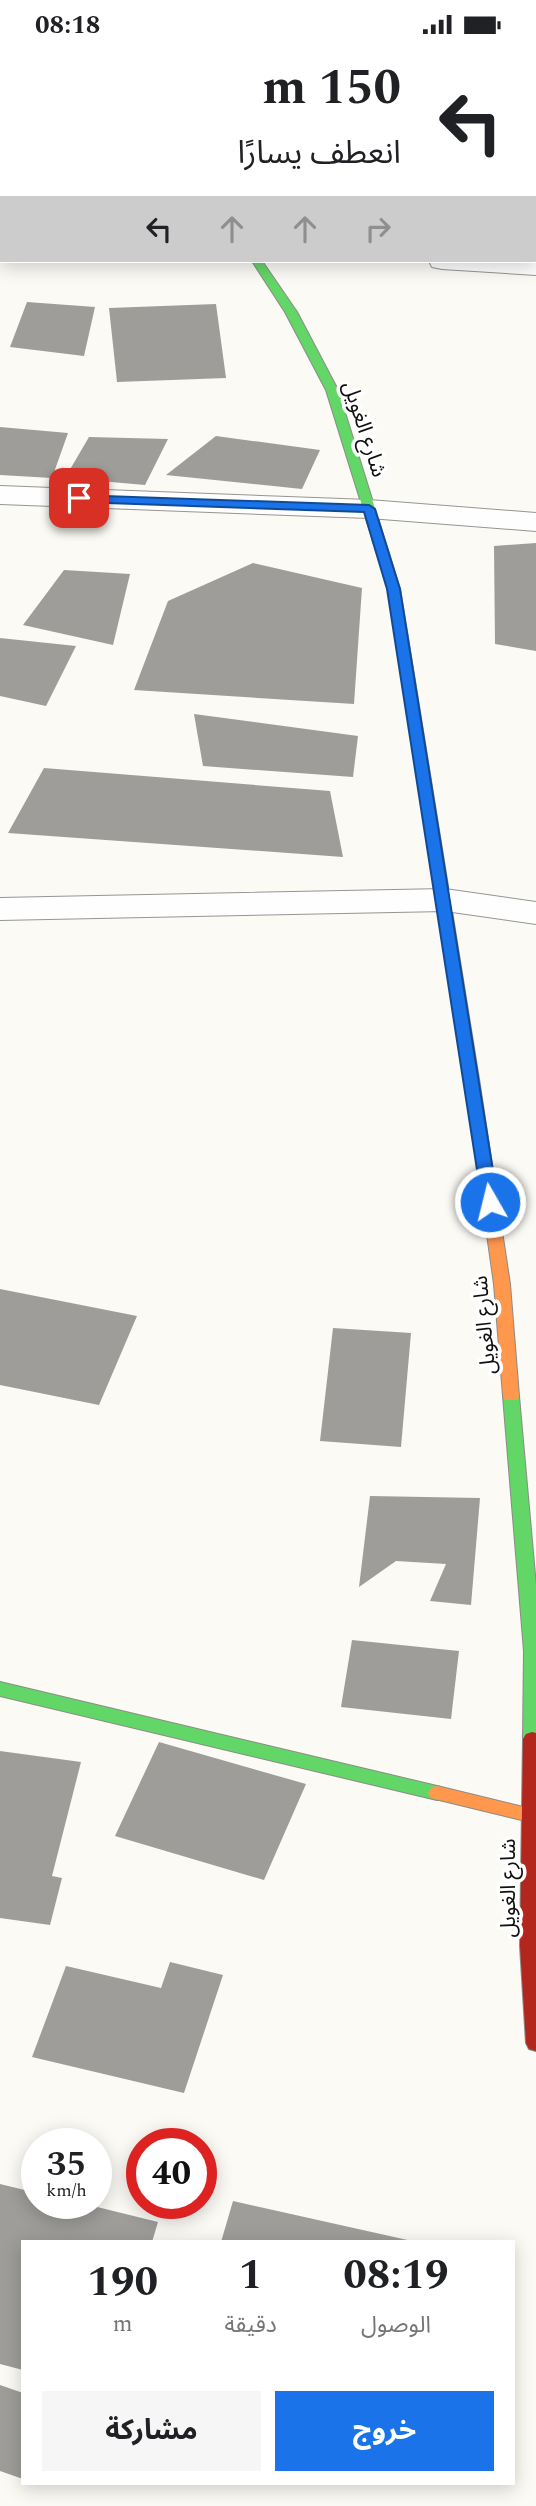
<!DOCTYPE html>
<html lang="ar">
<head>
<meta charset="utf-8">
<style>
  body { margin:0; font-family:Spectral,"Noto Sans Arabic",serif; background:#f6f6f6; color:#202124; direction:rtl; height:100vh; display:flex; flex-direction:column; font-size:26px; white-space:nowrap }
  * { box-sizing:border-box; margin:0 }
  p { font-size:23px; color:#757577 }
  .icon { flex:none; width:38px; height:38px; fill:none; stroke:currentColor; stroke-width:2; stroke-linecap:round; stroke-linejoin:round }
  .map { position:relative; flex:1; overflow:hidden; direction:ltr }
  .details { position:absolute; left:21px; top:2191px; width:494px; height:245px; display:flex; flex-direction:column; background:#fff; border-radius:0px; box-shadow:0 4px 18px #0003; direction:rtl }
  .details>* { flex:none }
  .banner { position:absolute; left:0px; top:0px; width:537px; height:214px; box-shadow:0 4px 18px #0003; direction:rtl; background:#fff; color:#202124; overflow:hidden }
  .speed { position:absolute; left:21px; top:2079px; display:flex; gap:14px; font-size:35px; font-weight:700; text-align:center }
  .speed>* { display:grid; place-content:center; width:91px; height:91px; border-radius:50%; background:#fff; box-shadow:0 4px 18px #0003; line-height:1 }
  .speed small { font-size:18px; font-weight:400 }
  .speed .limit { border:10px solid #d22; background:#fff; color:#111 }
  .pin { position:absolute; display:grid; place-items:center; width:60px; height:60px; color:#fff; margin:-30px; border-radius:14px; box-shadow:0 4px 10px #0006 }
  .me { position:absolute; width:77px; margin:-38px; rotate:352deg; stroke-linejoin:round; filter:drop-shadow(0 0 5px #0008) }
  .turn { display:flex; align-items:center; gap:24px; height:147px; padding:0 21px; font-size:32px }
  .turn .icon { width:91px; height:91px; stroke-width:2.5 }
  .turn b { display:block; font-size:49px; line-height:60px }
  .lanes { display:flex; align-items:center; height:66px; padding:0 21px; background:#0003; justify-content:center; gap:35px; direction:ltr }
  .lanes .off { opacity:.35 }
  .eta { display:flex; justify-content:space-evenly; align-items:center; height:119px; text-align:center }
  .eta b { font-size:42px; font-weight:700; line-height:49px }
  .primary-button { display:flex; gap:14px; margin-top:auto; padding:14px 21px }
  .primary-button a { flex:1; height:80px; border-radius:0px; background:#1a73e8; color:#fff; font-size:28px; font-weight:700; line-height:80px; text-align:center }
  .primary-button a+a { background:#f6f6f6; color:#202124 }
  .status { display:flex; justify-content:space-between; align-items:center; height:49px; padding:0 35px; background:#fff; direction:ltr }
  .status svg { height:19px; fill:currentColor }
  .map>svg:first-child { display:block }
  .building { fill:#9f9d9a }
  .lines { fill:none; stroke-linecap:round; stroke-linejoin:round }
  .street-casing { stroke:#959593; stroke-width:2 }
  .fast-casing { stroke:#8c8b89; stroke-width:2 }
  .slow-casing { stroke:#8c8b89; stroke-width:2 }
  .jam-casing { stroke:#8c8b89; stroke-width:2 }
  .street { fill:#fefefe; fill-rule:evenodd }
  .fast { fill:#63d668; fill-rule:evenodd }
  .slow { fill:#ff974d; fill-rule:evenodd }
  .jam { fill:#b3261e; fill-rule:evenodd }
  .route { fill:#1a73e8; stroke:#114b97; stroke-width:2 }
  .labels { text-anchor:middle; stroke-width:7; stroke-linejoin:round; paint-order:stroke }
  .street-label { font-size:21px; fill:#0f0f0f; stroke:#fff }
</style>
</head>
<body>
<div class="status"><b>08:18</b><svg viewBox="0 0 49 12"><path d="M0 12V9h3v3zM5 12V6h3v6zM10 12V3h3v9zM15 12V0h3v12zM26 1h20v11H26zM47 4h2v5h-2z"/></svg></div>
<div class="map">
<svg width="536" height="2457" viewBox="0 0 536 2457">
  <rect width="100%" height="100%" fill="#fbfaf5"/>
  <path class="building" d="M27,253L95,258L84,307L10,298Z
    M216,255L226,329L117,333L109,259Z
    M0,378L68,384L52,429L0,426Z
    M216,387L320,401L302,440L166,426Z
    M89,388L168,390L145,436L65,429Z
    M536,494V602L495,595L494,497Z
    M253,514L362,539L354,655L134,641L168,552Z
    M64,521L130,525L113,596L23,576Z
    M0,589L76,597L46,657L0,647Z
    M194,665L358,687L353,728L203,717Z
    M44,719L330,742L343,808L8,784Z
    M0,1240L137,1267L99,1356L0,1336Z
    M333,1279L411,1284L401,1398L320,1392Z
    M370,1447L480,1449L471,1556L430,1552L446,1515L396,1512L359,1538Z
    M352,1591L459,1602L451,1670L341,1658Z
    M159,1693L306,1735L264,1831L115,1787Z
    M0,1702L81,1713L52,1827L62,1829L50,1876L0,1869Z
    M170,1913L223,1926L184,2044L32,2008L66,1917L161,1939Z
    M0,2135L37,2144V2154H81L158,2173L152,2193H23V2321L0,2315Z
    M233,2152L412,2192V2193H221Z
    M0,2336L23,2344V2430L0,2422Z"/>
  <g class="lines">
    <defs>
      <path id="street" d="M0,181H2V197H0Z
        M536,210V226L442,220L432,218L429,212Z
        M0,437L369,451L536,464V482L369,469L0,455Z
        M445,840L536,853V875L445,862L0,871V849Z"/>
      <path id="fast" d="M252,212H262L297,263L338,341L400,540L415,632L414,635H404L403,632L388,540L326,341L285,263Z
        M511,1341L517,1343L519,1347L536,1537V1696L526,1695L523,1690L524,1602L503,1347L505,1343Z
        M0,1633L437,1737L443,1739L446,1744L443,1749L437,1751L0,1647Z"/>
      <path id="slow" d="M239,0H249V2H239Z
        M472,1025L479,1030L510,1235L519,1347L517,1351H505L503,1347L494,1235L465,1030Z
        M437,1737L536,1761V1771L530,1773L431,1749L428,1744L431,1739Z"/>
      <path id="jam" d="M409,628L415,632L479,1030L472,1035L465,1030L403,632Z
        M532,1683L536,1684V2002L529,2000L526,1994L520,1897L523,1690L526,1685Z"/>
    </defs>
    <use href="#street" class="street-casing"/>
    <use href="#fast" class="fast-casing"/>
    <use href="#slow" class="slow-casing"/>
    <use href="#jam" class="jam-casing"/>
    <use href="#street" class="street"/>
    <use href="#fast" class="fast"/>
    <use href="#slow" class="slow"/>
    <use href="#jam" class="jam"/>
  </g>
  <path class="route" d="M75,446L369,456L375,460L400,540L498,1153L496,1156H484L482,1153L387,540L364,463L79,453L73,449Z"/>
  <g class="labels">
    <g class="street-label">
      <text transform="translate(365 380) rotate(72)" y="7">شارع الغويل</text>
      <text transform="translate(484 1276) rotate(-95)" y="7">شارع الغويل</text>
      <text transform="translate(508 1839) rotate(-90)" y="7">شارع الغويل</text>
    </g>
  </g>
</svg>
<div class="speed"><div>35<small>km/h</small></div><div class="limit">40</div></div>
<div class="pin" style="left:79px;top:449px;background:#d93025"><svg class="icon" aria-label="arrive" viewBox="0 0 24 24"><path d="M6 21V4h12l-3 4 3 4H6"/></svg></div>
<svg class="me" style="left:490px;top:1153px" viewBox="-20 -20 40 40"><circle r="17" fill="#1a73e8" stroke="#fff" stroke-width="3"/><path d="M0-11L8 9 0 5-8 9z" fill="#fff"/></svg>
<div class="banner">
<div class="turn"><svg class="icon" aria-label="left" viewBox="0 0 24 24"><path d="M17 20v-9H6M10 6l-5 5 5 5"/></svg><div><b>150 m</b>انعطف يسارًا</div></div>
<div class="lanes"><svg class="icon" aria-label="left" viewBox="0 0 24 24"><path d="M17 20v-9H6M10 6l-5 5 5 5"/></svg><svg class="icon off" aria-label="ahead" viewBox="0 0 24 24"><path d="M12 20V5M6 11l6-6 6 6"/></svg><svg class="icon off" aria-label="ahead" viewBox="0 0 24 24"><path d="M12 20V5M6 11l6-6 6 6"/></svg><svg class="icon off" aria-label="right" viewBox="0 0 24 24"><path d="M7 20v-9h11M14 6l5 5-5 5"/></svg></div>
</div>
<section class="details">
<div class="eta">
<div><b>08:19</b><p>الوصول</p></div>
<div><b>1</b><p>دقيقة</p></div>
<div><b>190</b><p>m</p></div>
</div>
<div class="primary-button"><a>خروج</a><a>مشاركة</a></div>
</section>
</div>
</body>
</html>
